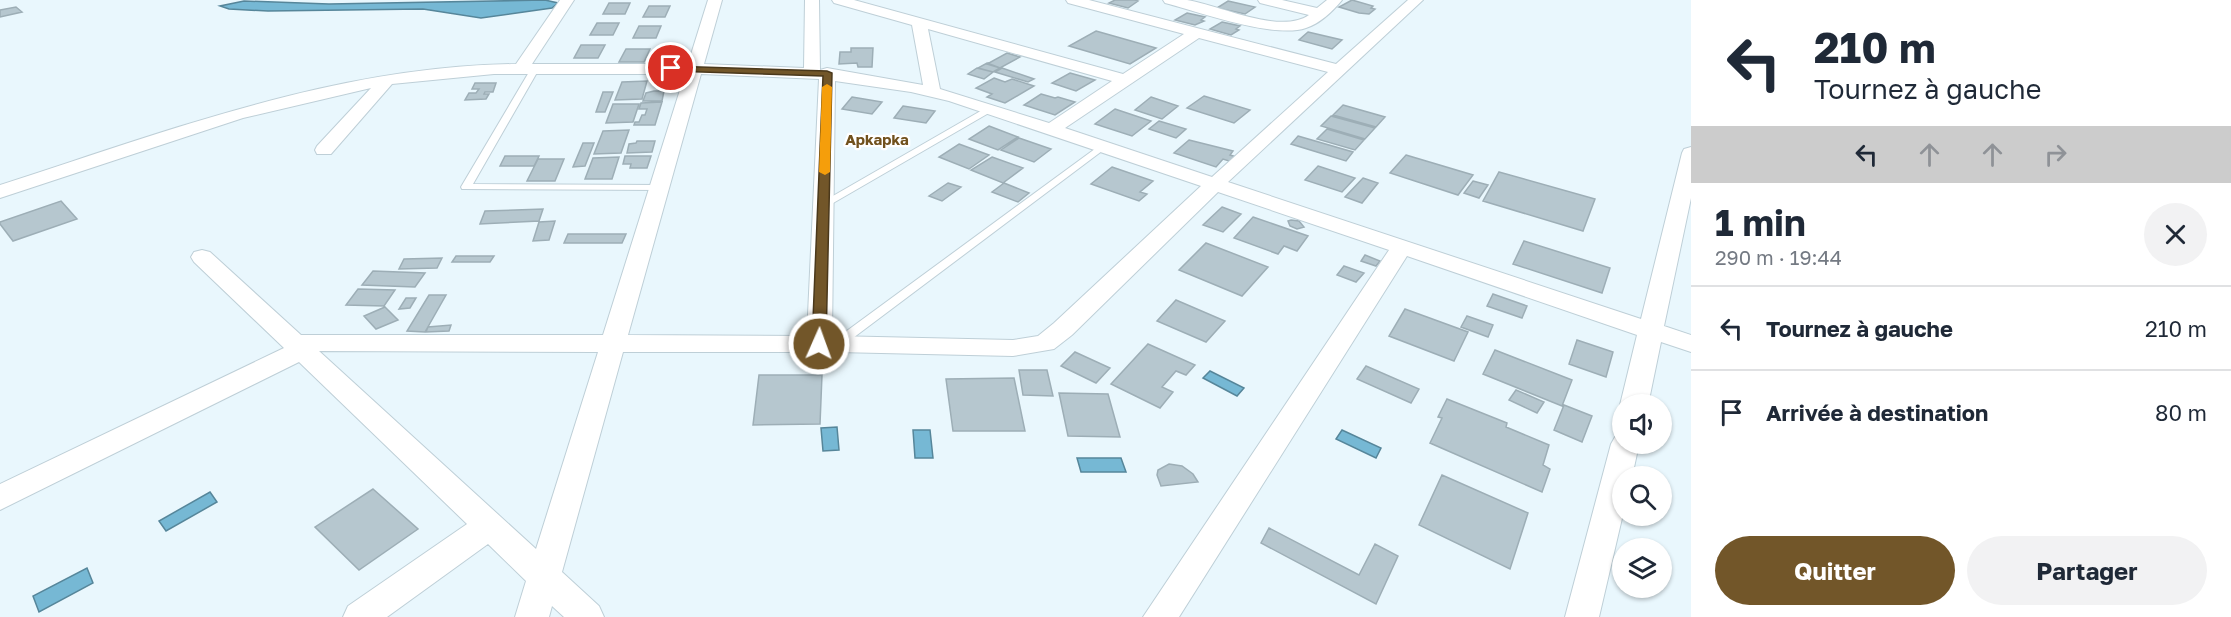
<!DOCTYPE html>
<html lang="fr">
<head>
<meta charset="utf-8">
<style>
  body { margin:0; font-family:"Golos Text",sans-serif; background:#f2f2f3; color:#1f2937; height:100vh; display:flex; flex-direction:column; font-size:22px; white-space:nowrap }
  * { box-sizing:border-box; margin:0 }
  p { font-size:20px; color:#747a83 }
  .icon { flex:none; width:33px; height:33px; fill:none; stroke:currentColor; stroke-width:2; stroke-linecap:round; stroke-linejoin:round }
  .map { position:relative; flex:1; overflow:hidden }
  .side { display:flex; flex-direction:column; background:#fff; width:540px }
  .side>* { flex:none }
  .hud { background:#fff; color:#1f2937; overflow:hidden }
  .buttons { position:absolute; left:1612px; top:394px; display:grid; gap:12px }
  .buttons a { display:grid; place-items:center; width:60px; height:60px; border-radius:50%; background:#fff; box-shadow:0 2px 4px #0004; font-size:30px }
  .pin { position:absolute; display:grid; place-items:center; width:51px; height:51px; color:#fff; margin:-26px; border:3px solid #fff; border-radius:50%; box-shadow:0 2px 6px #0007 }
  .me { position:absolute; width:66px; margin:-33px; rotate:2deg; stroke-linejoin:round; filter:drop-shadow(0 0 4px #0008) }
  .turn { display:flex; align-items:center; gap:21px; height:126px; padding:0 24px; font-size:27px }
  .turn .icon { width:78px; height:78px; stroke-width:2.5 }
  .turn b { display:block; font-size:42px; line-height:51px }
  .lanes { display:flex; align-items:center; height:57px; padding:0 24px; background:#0003; justify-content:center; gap:30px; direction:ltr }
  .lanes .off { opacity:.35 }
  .round { display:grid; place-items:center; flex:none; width:63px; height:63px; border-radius:32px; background:#f2f2f3 }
  .head { display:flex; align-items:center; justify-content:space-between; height:102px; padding:0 24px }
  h1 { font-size:36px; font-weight:700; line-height:45px }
  .primary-button { display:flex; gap:12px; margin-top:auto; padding:12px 24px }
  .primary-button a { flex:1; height:69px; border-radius:36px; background:#725629; color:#fff; font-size:24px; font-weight:700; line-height:69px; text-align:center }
  .primary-button a+a { background:#f2f2f3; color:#1f2937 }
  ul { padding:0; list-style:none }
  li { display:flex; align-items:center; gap:18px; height:84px; padding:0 24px; border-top:2px solid #e0e1e3 }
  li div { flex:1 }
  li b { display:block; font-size:22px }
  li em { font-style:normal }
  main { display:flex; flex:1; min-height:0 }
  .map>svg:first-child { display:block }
  .water { fill:#76b8d4; stroke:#56869a; stroke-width:1.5 }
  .building { fill:#b6c7cf; stroke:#9daeb6; stroke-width:1.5 }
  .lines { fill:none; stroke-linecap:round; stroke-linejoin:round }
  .lane-casing { stroke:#becfd7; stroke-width:2 }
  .street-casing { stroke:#becfd7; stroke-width:2 }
  .lane { fill:#fff; fill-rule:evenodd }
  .street { fill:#fff; fill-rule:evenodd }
  .route { fill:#725629; stroke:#4a381b; stroke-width:1.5 }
  .slow { fill:#f59e0b }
  .labels { text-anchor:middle; stroke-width:4.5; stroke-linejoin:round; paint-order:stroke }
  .far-neighbourhood-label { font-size:15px; font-weight:bold; fill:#71511d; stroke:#fff }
</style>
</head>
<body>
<main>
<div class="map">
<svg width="1691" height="617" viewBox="0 0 1691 617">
  <rect width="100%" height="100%" fill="#e9f7fd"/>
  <path class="water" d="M545,0L558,3L552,8L481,18L423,9L268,11L229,9L220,6L244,1L329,4Z
    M1210,371L1244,388L1237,396L1203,378Z
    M837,427L839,450L823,451L821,428Z
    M913,430H930L933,458H915Z
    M1342,430L1381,448L1376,458L1336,439Z
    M1077,458H1121L1126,472H1081Z
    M210,492L217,502L166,531L159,521Z
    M87,568L93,583L39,612L33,596Z"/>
  <path class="building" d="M1115,0H1135L1138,1L1128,8L1109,3Z
    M1352,0L1373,6L1371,8L1375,9L1369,14L1359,13L1339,7Z
    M1228,1L1255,7L1245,14L1217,8Z
    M609,3H630L625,14H603Z
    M649,6H670L665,17H643Z
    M16,7L22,12L0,17V10Z
    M1187,13L1205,17L1201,20L1204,21L1195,25L1175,20Z
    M1222,22L1240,26L1236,29L1239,30L1231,35L1210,29Z
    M597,23H619L613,35H590Z
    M639,26H661L656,38H633Z
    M1096,31L1156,48L1130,64L1069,46Z
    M1308,32L1342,40L1332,49L1299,40Z
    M581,45H605L598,58H574Z
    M851,48H873L872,67H858L857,63L839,64L840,52H851Z
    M626,49H650L644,62H619Z
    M1007,53L1020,57L1000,68L987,64Z
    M987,63L1000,68L993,72L978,68Z
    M977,68L993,72L984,79L968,74Z
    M1002,68L1034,79L1028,82L995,72Z
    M1070,73L1095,80L1076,91L1052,83Z
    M994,78L1005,82L1012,79L1034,86L1005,103L987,97L992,94L976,88Z
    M647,81L642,99L615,100L622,82Z
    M475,83H496L493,92H485L484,94H489L486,99L465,100L469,93H476L479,89H472Z
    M654,91H664L662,101H643L646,93Z
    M603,92H613L605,112H596Z
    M1041,94L1055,98L1058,97L1075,102L1055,115L1024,105Z
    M1204,96L1250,110L1234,123L1187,108Z
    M852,97L882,102L872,114L842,109Z
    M1151,97L1178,106L1162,119L1135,110Z
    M662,102L655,125H634L635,122H639L642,115H645L647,109H639L641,103Z
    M613,104H639L633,122L606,123Z
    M1343,105L1385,117L1376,127L1333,115Z
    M903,106L935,111L926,123L894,118Z
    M1115,109L1151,121L1132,136L1095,124Z
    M1331,116L1375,128L1365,139L1321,126Z
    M1159,121L1186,129L1176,138L1149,129Z
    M989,126L1018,137L998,150L969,139Z
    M1327,129L1364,140L1355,150L1317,139Z
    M629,130L621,153L594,154L603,131Z
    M1298,136L1353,152L1346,161L1291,144Z
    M1019,138L1051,149L1034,162L1001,150Z
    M1189,140L1233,151L1230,155L1237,157L1232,162L1223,159L1216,167L1174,153Z
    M637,141H655L652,152L627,153L629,144L636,143Z
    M583,143H594L585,166L573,167Z
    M959,144L989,155L969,169L939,157Z
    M1406,155L1473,175L1458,195L1390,173Z
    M505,156H539L534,166H500Z
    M625,156H651L647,168H630L631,164H623Z
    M619,157L612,179H585L593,158Z
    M992,157L1023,168L1003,183L971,170Z
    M538,159H564L555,181H527Z
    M1318,166L1355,178L1342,192L1305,180Z
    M1112,167L1153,181L1140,192L1147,194L1139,201L1091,184Z
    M1499,172L1595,199L1583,231L1483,201Z
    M1363,178L1378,183L1362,203L1345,197Z
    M1473,181L1488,185L1479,198L1464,193Z
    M948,183L961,187L942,201L929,196Z
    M1004,183L1029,193L1018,202L992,192Z
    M61,201L77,219L13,241L0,224V222Z
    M1222,207L1241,214L1223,232L1203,225Z
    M543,209L539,221L480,224L485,211Z
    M1253,217L1308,236L1297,251L1284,246L1278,254L1234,238Z
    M1291,220L1299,221L1304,227L1297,229L1290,226L1288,221Z
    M555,221L549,240L533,241L539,222Z
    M568,234H626L622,243H564Z
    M1524,241L1610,268L1602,293L1513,264Z
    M1206,243L1268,267L1242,296L1179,270Z
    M1365,255L1380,261L1376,266L1361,261Z
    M456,256H494L490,262H452Z
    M442,258L437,268L399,269L404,259Z
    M1344,266L1364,273L1356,282L1337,275Z
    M373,271L425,273L415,287L362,285Z
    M358,289L395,290L384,306L346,305Z
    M1493,294L1527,306L1522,318L1487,306Z
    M429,295H446L425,332L407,331Z
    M406,298H416L410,308L399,309Z
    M1176,300L1225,321L1206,342L1157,321Z
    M385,307L398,320L376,329L364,316Z
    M1405,309L1468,332L1454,361L1389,336Z
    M1467,316L1493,325L1488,337L1461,327Z
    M451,325L449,331L426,332L428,327Z
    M1577,340L1613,352L1606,377L1569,364Z
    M1148,344L1195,365L1186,375L1176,371L1162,387L1173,392L1160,408L1111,384Z
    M1495,350L1572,380L1562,406L1483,374Z
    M1075,352L1110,368L1096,383L1061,366Z
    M1366,366L1419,389L1411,403L1357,379Z
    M1019,370H1047L1053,396L1023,395Z
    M759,375H822L820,424L753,425Z
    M1014,378L1025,431H953L946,379Z
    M1516,390L1544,402L1537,413L1509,400Z
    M1059,393L1108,394L1120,437L1068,436Z
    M1447,399L1507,423L1506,427L1549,445L1543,465L1550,469L1542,492L1430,443L1442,418L1438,417Z
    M1564,405L1592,416L1582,442L1554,430Z
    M1169,464L1182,466L1193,474L1198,482L1161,486L1157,475L1158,470Z
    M1442,475L1528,513L1510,569L1419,525Z
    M373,489L418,529L359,570L315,527Z
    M1269,528L1359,575L1375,544L1398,556L1376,604L1261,543Z"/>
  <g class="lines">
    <defs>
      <path id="lane" d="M532,67L539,69L473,184L660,185L665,188L664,190L462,189L461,187Z
        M991,105L995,108L994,110L828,206L824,207L819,204Z
        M1103,143L1106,144V148L841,347H833L831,344L833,341Z"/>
      <path id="street" d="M560,0H574L532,64H688L708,0H722L704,64L804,68L805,0H819L820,70L827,68L923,85L912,25L834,3L832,0H854L1123,74L1184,34L1068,3L1066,0H1089L1336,64L1408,0H1423L1228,182L1641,319L1682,153L1684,149L1691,147V198L1664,326L1691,335V352L1661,342L1648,405H1623V409L1620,405L1637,335L1407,256L1179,617H1143L1389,250L1218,192L1072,335L1054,349L1013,356L837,352H623L562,572L599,606L604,617H564L552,606L549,617H515L526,581L488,544L387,617H343L348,606L467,524L299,362L0,510V484L284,348L194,262L191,257L194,252L202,250L210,252L301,335H603L685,74H494L392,84L331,154H317L315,150L317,146L371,88L243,118L0,198V185C168,131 337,66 516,64ZM928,29L1112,81L1049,123L940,89ZM1199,38L1328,72L1212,177L1065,128ZM701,74L819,79L807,336L628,335ZM835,81L911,92L949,101L1201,186L1054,323L1038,336L1013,340L832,336ZM319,351L598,352L536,549Z
        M1163,0C1171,0 1179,0 1187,0C1219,5 1280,35 1309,15L1260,3L1258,0H1282L1317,8L1327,0H1342C1333,11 1319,24 1306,28C1274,39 1199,12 1165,3Z
        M1623,434V444H1639L1632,477H1623V514L1599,617H1565L1611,444L1615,437Z"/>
    </defs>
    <use href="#lane" class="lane-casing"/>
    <use href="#street" class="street-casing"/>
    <use href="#lane" class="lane"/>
    <use href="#street" class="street"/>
  </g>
  <path class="route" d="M668,66L827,71L832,73L826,344L824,347H814L812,344L823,76L671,71L668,70Z"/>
  <path class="slow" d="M827,84L832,87L830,172L825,175L819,172L822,87Z"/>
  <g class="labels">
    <g class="far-neighbourhood-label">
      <text x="877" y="145">Apkapka</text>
    </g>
  </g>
</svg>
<div class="buttons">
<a><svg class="icon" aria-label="sound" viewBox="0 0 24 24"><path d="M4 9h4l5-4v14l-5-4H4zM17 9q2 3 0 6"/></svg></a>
<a><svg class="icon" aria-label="search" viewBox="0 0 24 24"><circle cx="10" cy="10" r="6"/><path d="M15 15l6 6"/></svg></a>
<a><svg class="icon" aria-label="layers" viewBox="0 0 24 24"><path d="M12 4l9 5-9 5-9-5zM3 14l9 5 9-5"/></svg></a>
</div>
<div class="pin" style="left:671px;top:68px;background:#d93025"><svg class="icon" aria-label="arrive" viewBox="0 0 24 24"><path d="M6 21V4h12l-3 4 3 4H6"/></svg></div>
<svg class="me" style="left:819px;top:344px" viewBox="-20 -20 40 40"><circle r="17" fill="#725629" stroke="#fff" stroke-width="3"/><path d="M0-11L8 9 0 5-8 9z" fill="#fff"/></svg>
</div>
<section class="side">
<div class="hud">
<div class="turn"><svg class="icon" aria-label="left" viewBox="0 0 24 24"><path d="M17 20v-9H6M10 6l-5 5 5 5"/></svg><div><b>210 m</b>Tournez à gauche</div></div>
<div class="lanes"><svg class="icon" aria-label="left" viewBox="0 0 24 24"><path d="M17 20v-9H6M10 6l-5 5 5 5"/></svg><svg class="icon off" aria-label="ahead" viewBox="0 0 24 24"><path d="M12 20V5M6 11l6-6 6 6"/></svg><svg class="icon off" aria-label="ahead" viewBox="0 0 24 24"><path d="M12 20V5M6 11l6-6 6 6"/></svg><svg class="icon off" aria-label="right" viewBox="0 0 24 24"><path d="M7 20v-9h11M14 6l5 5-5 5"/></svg></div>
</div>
<div class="head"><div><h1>1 min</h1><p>290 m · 19:44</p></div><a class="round"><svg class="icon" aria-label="close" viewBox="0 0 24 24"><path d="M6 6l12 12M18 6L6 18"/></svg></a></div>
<ul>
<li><svg class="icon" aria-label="left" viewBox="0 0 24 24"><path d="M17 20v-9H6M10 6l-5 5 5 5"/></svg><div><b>Tournez à gauche</b></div><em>210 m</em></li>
<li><svg class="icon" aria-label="arrive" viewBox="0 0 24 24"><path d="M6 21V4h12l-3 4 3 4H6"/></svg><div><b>Arrivée à destination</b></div><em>80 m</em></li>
</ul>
<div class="primary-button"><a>Quitter</a><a>Partager</a></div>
</section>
</main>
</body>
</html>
